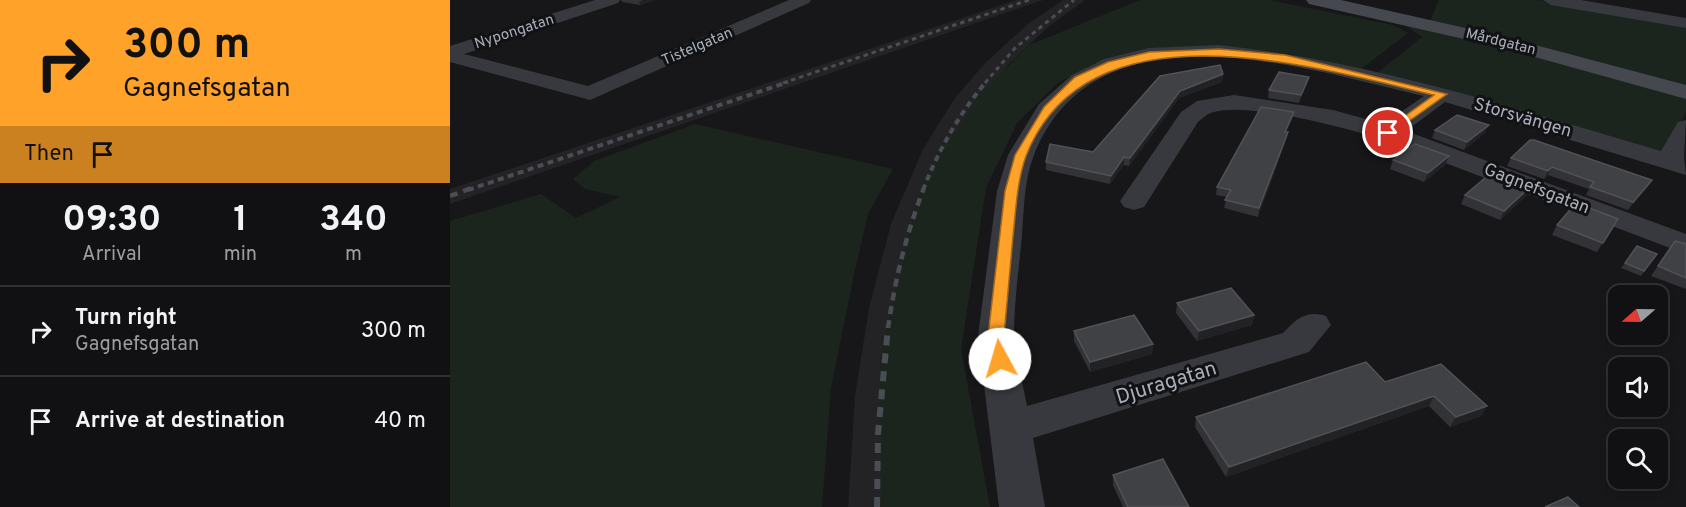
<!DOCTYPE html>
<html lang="en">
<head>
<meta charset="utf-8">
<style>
  body { margin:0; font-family:Overpass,sans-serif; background:#1e1f21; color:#f1f3f6; height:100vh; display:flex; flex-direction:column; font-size:22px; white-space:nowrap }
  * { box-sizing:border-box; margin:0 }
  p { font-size:20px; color:#9c9da0 }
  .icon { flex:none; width:33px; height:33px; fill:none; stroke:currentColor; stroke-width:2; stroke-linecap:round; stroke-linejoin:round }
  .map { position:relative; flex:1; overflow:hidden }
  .drawer { display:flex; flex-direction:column; background:#111113; width:450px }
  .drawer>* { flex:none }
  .hud { background:#ffa229; color:#111; overflow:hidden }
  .needle { width:39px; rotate:250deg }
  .tools { position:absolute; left:1158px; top:285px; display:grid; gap:12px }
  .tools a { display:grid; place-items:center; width:60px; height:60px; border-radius:12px; background:#111113; box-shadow:0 3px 9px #0003,0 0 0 2px #303133; font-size:30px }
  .pin { position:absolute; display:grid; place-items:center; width:51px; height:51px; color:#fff; margin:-26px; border:3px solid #fff; border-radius:50%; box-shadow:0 2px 6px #0007 }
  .me { position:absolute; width:66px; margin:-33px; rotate:354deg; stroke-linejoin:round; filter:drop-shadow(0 0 4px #0008) }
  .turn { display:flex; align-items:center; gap:21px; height:126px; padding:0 24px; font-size:27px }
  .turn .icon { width:78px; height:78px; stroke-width:2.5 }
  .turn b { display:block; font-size:42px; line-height:51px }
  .then { display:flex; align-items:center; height:57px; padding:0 24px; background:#0003; gap:12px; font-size:22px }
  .eta { display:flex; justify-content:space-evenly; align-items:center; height:102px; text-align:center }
  .eta b { font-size:36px; font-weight:700; line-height:42px }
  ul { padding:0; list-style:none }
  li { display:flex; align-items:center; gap:18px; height:90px; padding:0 24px; border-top:2px solid #303133 }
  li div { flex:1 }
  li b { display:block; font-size:22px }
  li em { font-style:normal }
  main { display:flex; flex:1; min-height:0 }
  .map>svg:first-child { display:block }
  .built { fill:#232326 }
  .green { fill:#1c251d }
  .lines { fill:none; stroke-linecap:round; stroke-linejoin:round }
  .street { fill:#37393e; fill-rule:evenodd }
  .secondary { fill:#45484f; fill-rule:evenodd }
  .rail-far3 { stroke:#4a4d54; stroke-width:3; stroke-dasharray:4.5 4; stroke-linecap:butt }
  .rail-far2 { stroke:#4a4d54; stroke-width:4; stroke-dasharray:6 4.5; stroke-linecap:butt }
  .rail-far1 { stroke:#4a4d54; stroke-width:4.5; stroke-dasharray:8 6; stroke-linecap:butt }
  .rail { stroke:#4a4d54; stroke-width:6; stroke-dasharray:10 8; stroke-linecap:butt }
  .wall { fill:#333337 }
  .shaded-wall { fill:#222225 }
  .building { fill:#3f4145; stroke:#505257; stroke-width:1.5 }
  .route { fill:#ffa229; stroke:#a6691b; stroke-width:1.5 }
  .labels { text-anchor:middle; stroke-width:6; stroke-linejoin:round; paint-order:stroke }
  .far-street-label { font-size:15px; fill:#a8afba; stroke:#121214 }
  .street-label { font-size:18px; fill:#a8afba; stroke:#121214 }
  .near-street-label { font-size:21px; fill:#a8afba; stroke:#121214 }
</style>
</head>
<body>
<main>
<section class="drawer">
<div class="hud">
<div class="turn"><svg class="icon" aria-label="right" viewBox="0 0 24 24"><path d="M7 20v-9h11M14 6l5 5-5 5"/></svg><div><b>300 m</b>Gagnefsgatan</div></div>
<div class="then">Then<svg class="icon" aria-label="arrive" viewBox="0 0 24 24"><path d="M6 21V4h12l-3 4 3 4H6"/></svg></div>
</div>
<div class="eta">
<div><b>09:30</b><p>Arrival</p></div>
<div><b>1</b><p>min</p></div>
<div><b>340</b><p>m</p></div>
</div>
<ul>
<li><svg class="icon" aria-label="right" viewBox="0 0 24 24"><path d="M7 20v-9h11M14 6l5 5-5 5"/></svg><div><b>Turn right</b><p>Gagnefsgatan</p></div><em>300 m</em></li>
<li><svg class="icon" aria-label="arrive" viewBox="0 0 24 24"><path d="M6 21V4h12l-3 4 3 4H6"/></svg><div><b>Arrive at destination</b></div><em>40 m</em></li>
</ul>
</section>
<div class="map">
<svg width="1236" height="507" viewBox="0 0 1236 507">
  <rect width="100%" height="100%" fill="#171719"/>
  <path class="built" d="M566,0H593L0,204V189Z
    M613,0H635L598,27L559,64L532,101L457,507H398L405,396L419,308L441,224L473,149L505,98L536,62L578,24Z"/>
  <path class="green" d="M690,0H819L943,25L958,33L911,69L838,54L765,47L645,63L608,83L567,123L536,188L511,349L540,507H431L430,361L470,187L529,96L579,45Z
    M989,0H1087L1236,26V90L980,21Z
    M958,20L1236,95V112L1216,151H1198L926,74L972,37L953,24Z
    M245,124L443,169L418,214L403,279L381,388L372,507H0V221L91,194L126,218L170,197L135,189L123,179L144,161Z"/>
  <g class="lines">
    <path class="street" d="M145,0H170L168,3L14,54L138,86L339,0H361L359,3L140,100L0,62V46Z
      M1093,0H1131L1236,18V28L1101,5Z
      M769,45C920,61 1066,109 1211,151L1228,122L1236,120L1234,158L1236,175L995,102L956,131L1236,234V254L929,138C892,127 799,102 764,112C758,113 753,118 748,122L694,207L684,210L674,207L670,201L731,112L747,101L784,95L883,110L934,124L974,96C853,68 646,0 584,155C574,180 574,209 572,235C569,268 564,302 564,335C565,358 573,383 577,406L833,333C847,319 855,310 876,316L881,325L859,352L583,438L595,507H549L528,336L547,191L558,155L589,104L622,75L654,59L699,48Z"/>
    <path class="secondary" d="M856,0H891L1051,36L1236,85V99L1045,46L859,4Z"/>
    <path class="rail-far3" d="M333,83L579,0
      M535,83L565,48L624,0"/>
    <path class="rail-far2" d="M18,190L338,82
      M473,190C488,151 509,114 536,82"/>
    <path class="rail-far1" d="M0,196L22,188
      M438,328C445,280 456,234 474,188"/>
    <path class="rail" d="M427,507L428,434L438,327"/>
  </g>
  <path class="wall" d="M171,0H205L190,5L172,2Z
    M773,74L772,82L729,98L679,166L674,165L660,184L596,170V162L643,152L710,76Z
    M859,77L857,84L849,103L818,98L819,90Z
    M842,119L836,132H838L836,140L808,217L774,208L777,197L766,195L767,187Z
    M985,130L1035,133L1014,150L982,138Z
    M1061,158L1202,180L1197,188L1178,210L1136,195L1139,189L1098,175L1094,179L1057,166Z
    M943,160L995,165L974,182L940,169Z
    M1080,187L1076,196L1050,220L1011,204L1015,195Z
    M1168,219L1147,252L1102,235L1107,225Z
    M1225,241L1236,244V289L1201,276Z
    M1207,254L1191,276L1171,268L1175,263Z
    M727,303L804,315L802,325L747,341L726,313Z
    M624,331L703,344L702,354L640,372L624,341Z
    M935,382L1037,406L1031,416L1000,427L979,406L776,477L745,427L746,417Z
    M663,475L739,507H673L663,485Z"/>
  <path class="shaded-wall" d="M193,0H205L190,5L189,2Z
    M773,74L772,82L729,98L679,166L680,158L730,91Z
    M859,77L857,84L849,103L851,95Z
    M844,112L842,119L833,139L835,132Z
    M1039,125L1035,133L1014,150L1017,142Z
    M838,132L836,140L808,217L809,208Z
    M999,156L995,165L974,182L978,173Z
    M674,157V165L660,184L661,176Z
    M1102,167L1098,175L1094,179L1098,171Z
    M1202,180L1197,188L1178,210L1183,202Z
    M1080,187L1076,196L1050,220L1054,211Z
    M804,315L802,325L747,341L749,331Z
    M703,344L702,354L640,372V362Z
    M984,396L979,406L776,477L779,467Z
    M1037,406L1031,416L1000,427L1006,417Z"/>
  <path class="building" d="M770,65L773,74L730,91L680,158L674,157L661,176L596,162L600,144L643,152L710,76Z
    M829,72L859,77L851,95L819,90Z
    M811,107L844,112L835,132H838L809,208L775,200L781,190L767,187Z
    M1007,115L1039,125L1017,142L985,130Z
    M1080,140H1084L1202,180L1183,202L1140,187L1144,182L1102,167L1098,171L1061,158Z
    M965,144L999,156L978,173L943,160Z
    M1042,172L1080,187L1054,211L1015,195Z
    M1126,203L1168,219L1153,243L1107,225Z
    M1225,241L1236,244V278L1208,266Z
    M1187,246L1207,254L1194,271L1175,263Z
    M781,288L804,315L749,331L727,303Z
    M684,315L703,344L640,362L624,331Z
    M916,362L935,382L991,364L1037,406L1006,417L984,396L779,467L746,417Z
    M713,459L739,507H678L663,475Z
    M1118,497L1129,507H1095Z"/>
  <path class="route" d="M769,49L835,55L997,94L938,136L932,133L934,131L984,95C860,66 638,0 576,156C567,181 566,209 563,236C560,270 557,303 554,336L558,359L550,365L544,363L538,336L555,191L565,155L594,107L625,77L658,62L699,52Z"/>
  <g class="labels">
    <g class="far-street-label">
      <text transform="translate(64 31) rotate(-18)" y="5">Nypongatan</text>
      <text transform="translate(1051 41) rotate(14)" y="5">Mårdgatan</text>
      <text transform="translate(247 46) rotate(-23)" y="5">Tistelgatan</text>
    </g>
    <g class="street-label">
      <text transform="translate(1073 117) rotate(16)" y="6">Storsvängen</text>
      <text transform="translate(1087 188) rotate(21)" y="6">Gagnefsgatan</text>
    </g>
    <g class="near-street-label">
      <text transform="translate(716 382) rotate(-17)" y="7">Djuragatan</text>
    </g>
  </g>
</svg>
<div class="tools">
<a><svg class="needle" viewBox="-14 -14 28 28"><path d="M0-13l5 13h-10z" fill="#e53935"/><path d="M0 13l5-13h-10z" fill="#9c9da0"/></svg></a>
<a><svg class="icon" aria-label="sound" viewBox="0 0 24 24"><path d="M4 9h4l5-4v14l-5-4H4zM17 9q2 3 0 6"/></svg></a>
<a><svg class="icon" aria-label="search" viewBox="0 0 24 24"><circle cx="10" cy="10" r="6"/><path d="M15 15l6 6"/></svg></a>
</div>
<div class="pin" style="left:938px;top:133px;background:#d93025"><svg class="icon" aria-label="arrive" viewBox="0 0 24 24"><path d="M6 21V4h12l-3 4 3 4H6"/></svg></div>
<svg class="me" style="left:550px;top:359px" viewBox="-20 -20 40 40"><circle r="19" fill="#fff"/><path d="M0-13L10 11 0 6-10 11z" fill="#ffa229"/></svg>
</div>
</main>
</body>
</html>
